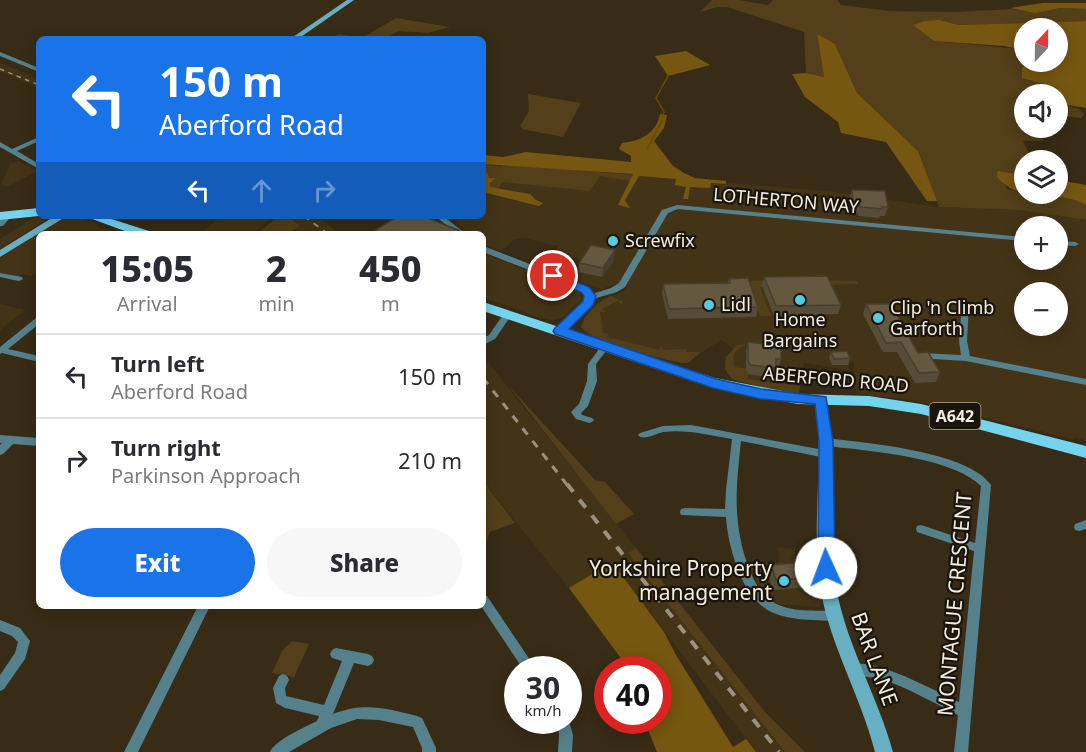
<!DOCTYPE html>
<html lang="en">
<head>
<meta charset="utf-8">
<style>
  body { margin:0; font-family:"Noto Sans",sans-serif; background:#f7f7f7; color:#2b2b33; height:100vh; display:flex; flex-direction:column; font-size:22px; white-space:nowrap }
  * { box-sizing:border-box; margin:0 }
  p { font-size:20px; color:#7c7c81 }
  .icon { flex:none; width:33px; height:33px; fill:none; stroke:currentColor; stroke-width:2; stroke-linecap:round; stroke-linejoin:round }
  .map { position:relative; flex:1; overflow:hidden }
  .panel { position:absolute; left:36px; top:231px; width:450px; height:378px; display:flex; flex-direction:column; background:#fff; border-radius:9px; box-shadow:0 3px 15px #0003 }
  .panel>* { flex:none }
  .banner { position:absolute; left:36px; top:36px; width:450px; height:183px; border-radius:9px; box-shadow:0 3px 15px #0003; background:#1a73e8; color:#fff; overflow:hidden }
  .needle { width:39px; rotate:22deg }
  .tools { position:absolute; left:1014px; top:18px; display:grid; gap:12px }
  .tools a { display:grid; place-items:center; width:54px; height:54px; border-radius:50%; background:#fff; box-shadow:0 3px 15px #0003; font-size:30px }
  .speed { position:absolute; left:504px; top:656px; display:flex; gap:12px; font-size:30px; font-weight:700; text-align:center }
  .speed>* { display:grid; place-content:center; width:78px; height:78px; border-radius:50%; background:#fff; box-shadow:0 3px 15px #0003; line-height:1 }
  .speed small { font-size:15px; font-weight:400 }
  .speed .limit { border:9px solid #d22; background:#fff; color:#111 }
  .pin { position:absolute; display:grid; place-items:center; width:51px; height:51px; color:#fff; margin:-26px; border:3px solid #fff; border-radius:50%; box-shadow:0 2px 6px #0007 }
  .me { position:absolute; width:66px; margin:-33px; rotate:358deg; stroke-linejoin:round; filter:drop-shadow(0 0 4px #0008) }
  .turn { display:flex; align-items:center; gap:21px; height:126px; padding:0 24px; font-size:27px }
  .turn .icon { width:78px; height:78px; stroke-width:2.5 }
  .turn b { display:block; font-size:42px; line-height:51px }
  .lanes { display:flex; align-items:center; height:57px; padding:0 24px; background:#0003; justify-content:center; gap:30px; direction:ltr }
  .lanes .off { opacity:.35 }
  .eta { display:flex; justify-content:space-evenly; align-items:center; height:102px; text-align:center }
  .eta b { font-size:36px; font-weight:800; line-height:42px }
  .primary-button { display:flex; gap:12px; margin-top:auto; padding:12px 24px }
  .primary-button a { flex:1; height:69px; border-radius:36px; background:#1a73e8; color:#fff; font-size:24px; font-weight:800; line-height:69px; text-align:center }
  .primary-button a+a { background:#f7f7f7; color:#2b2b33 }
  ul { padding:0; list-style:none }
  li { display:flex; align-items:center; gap:18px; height:84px; padding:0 24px; border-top:2px solid #e1e1e2 }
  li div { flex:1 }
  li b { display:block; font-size:22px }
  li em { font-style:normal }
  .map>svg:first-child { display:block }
  .built { fill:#443417; fill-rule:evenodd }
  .green { fill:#533f19 }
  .forest { fill:#765711 }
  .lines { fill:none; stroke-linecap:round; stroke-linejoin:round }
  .stream-far1 { stroke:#6c4c00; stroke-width:1.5 }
  .stream { stroke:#6c4c00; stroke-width:2 }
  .street { fill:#55818c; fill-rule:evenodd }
  .secondary { fill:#67b0c3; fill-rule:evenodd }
  .primary { fill:#74d4ed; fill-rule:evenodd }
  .rail-far3 { stroke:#9b9180; stroke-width:1.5; stroke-dasharray:4.5 4.5; stroke-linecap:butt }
  .rail-far2 { stroke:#9b9180; stroke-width:2; stroke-dasharray:6 6; stroke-linecap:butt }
  .rail-far1 { stroke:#9b9180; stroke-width:3; stroke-dasharray:8 8; stroke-linecap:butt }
  .rail { stroke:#9b9180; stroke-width:4; stroke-dasharray:10 10; stroke-linecap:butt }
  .wall { fill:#574c38 }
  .shaded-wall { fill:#473e2e }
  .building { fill:#655841; stroke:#473e2e; stroke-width:1.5 }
  .route { fill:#1a73e8; stroke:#114b97; stroke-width:1.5 }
  .poi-dot { fill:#58c9e3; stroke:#1a150c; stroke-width:2 }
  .labels { text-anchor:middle; stroke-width:4.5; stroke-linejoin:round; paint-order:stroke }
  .shield { fill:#1a150c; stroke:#b3aca0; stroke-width:1.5 }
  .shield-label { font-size:16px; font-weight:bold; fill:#f4eddf }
  .street-label { font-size:18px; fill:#f4eddf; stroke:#1a150c }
  .poi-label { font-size:18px; fill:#f4eddf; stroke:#1a150c; text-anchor:start }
  .near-poi-label { font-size:21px; fill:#f4eddf; stroke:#1a150c; text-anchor:end }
  .near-street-label { font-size:21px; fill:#f4eddf; stroke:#1a150c }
</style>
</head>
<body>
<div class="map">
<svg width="1086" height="752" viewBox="0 0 1086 752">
  <rect width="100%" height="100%" fill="#382c16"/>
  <path class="built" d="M0,63L39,79V88L0,71Z
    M19,161L38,171L7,187L1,184L10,164Z
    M484,162L835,192L939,207L1020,210L1086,220V440L1073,437V439L908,399L856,394L854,362L850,363L848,370L804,363L799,393L767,389L732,379L727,373L725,361L733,348L721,340L685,363L620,347L588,335L581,327L583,322L599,303L624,291L629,284H616L602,289L570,279L582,260L554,253L558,246L525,238L515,239L501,251L483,244V234H468L455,221L458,216H483ZM1024,226H1058V260H1024ZM1024,292H1058V326H1024Z
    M227,216H275L255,231L264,234H200L220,217Z
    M287,216H316L341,234H291L302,226Z
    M47,217L44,221L0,249V239L33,218Z
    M73,217L99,224L96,226L103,229L125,234H39V269L31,276L23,274L18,277L0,273V258L49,227L65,218Z
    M483,253L573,288L579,291L582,298L562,318L553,320L537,317L483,297Z
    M0,304L25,310L0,330Z
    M483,356L636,548L628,553L785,752H756L612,562L569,588L483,481Z
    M778,547L795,549V558L818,562L822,602L819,607L778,604L760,590L748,562L779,563Z"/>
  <path class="green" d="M712,0H739L768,5L773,0H837L841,5L891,11L954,12L1011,9L1035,12L1060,8L1086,9V21L958,25C942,21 929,19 914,25L934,41L1022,49L1024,50V62H1047L1053,66L1062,104L1079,109L1084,114L1081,118L1066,116L1058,118V94H1024V128H1035L1044,141H1023L1032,160H1024V175L999,171L1007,189L1036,197L1074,198L1086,205V220L1020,210L939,207L918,151L857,93L835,44L817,35L824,77L806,73L804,32L727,7H717L700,12Z
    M396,18L450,27L428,33L399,31L387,37L391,39H329L338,34L362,38Z
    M528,94L581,103L563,137L522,129L520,126L529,111Z
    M484,164L501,167L508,164L633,175L631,181L600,176L590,191L502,182L498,190L483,188Z
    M280,216H287L301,226C287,235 277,235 261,230Z
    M778,280L857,281L858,284L760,287L771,316H760L746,283L708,282Z
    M611,296L623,302L622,304L617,301L602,309L606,312H600L603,333L609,334L607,337L659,350L661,346L663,350L686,349V352H701L688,363H681C662,359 590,341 581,327C584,315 599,300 611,296Z
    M747,344C735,350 732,353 734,367L748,369V379L800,386L799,393L767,389L732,379L725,369L726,357L737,345Z
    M508,385L595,480L605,482L634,514L616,524Z
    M483,481L515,523L490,532L486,542L483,541Z
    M636,548L765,712L805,752H785L769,732L628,553Z
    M292,641L309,644L294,677L272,673L282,651Z"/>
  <path class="forest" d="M1043,3H1086V9L1060,8L1035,13L1010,8Z
    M939,20L958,25L1086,21V108L1062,104L1056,87L1022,78V67L1052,66L1047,62H1058V28H1024V50L1004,46L934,41L913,25L925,21Z
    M817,34L835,44L857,93L918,151L937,201H927L886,142L841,133L838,122L805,97L792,74L806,73L824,77Z
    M686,51L710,65L668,76L655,56Z
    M660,114L667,115L664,128L654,141L673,166L684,173L695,178L726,181V184L711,183L710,188L690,187L688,199H683L686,187L675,185L676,179L639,176L625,200L630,208L618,205L633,174L483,164V155L503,157L526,152L631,162V156L619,149L622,143C640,141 656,134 660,114Z
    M998,171L1024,175V194H1058V180L1086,185V205C1056,188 1025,208 997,177Z
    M483,172H487L489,178H496L490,183V187L530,194L536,200L543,203L539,206L483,192Z
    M612,562L664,632L676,655L733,747L746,739L756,752H657L644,720H658V669H624L620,657L569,588Z"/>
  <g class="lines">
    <path class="stream-far1" d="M661,122L664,112L656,98L668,76"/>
    <path class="stream" d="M647,149L662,121"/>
    <path class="street" d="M0,52L39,68V72L0,56Z
      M39,137V141L17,151L39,164V169L0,147V142L12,149Z
      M677,205L1024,237V241L678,209L668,213L625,287L617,292L593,299L592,305L563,333H557L556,331L557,329L585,302L584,293L577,289L483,252V247H486L583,285L591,290L592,294L611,288L619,283L662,210Z
      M6,212H9L13,214L3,226H0V220Z
      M435,216H443L466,234H457Z
      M1058,241L1075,242L1079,244L1075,246L1058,245Z
      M0,273L22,277L23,279L19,281L0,277Z
      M962,303H965L969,305L967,341L970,356L1086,379V385L966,361L917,358L916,356L920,353L961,355L959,341Z
      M508,311L512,314L495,339L483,345V338L489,335L505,312Z
      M39,317V324L8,349L39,356V362L2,353L0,354V347L36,318Z
      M605,344L609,347L596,364L597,381L588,406L581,413L582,415L592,418L594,420L592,422L589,423L576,419L571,412L579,404L587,381L588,364L602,345Z
      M691,425L829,451L831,454L829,457L826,458L741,441C736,489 732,522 749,569C754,581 761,595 773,602C791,613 816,610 836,611L840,612L842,616L840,620L836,621C785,619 757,621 737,567C731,550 727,534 726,517L681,515L680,512L681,509L685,508L725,509L726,490L732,439C709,435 686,429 663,432C655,434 648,439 640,437L638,435L640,433L663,426Z
      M0,435L39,438V446L13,444L3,454L0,455V445L2,443H0Z
      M826,438C866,443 968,451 991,485L968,752H954L958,715C934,703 910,689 884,680C874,677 862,677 852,673L850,669L852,665C874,657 937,692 959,702L974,551L917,532L916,529L917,526L921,525L975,543L981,486C954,460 892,454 855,449C845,448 833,447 823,445L821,442L823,439Z
      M1086,520V529L1079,531L1075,530L1074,527L1075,524Z
      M483,595L487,596L536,669H523L481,606H483Z
      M198,606H210L138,752H124Z
      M0,620L20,628L30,641L25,659L4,689L0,691V675L15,653L18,642L12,636L0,631Z
      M336,648L368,654L372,656L374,660L372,664L368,666L354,663L333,714C363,702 386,708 417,716L422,718L436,748V752H422V748L413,727L379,720L357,719L331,728L289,752H270C275,740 305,727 317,721L319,716L285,708L276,703L273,688L279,676L283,674L287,676L289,680L285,688L286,696L324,705L342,661L332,658L330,654L332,650Z
      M568,718L573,735L572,752H558L559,735L557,720H568Z"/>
    <path class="secondary" d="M347,0H354L298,39H290Z
      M55,216H67L0,257V250Z
      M821,396L827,400C838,465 824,530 837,592C848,648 878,697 893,752H875C861,697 831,647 821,592C810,529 825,464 815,400Z"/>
    <path class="primary" d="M39,208V216L0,220V212Z
      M84,216H102L149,231L151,234H133Z
      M483,302L715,378L798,394L869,396L921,404L1086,446V458L921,414L869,406L798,404L713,388L483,311Z"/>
    <path class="rail-far3" d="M0,69L39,85"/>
    <path class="rail-far2" d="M304,216L328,234"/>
    <path class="rail-far1" d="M483,378L568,486"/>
    <path class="rail" d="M567,484L779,752"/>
  </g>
  <path class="wall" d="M852,190L888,207L885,216H880L879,218L858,216V214L851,213L849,199Z
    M614,260L602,277L579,272V263Z
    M764,277L841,305L838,314L774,316L762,286Z
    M729,279L758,307L756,317L668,319L662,294L663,284L728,283Z
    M866,304L940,372L936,382L915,383L897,352H883L863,314Z
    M748,342L781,359L778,369H776L774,378L748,374L746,370V351Z
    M831,352L850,358L848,365H832L829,358Z
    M771,565L814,578L810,587L773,590L768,574Z"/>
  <path class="shaded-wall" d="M615,250L614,260L602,277L603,268Z"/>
  <path class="building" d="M852,190L885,191L888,207H882V209L861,207L860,205L853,204Z
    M398,216H423L458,230L463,234H374L371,233Z
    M591,245L615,250L603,268L579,263Z
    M827,276L841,305L776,306L764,277Z
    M748,278L758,307L669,309L663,284L730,283L729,279Z
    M866,304H891L918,353L928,352L940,372L919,373L901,342L886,343Z
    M748,342L781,346V359H776V368L750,365L748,360Z
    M847,351L850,358L834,359L831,352Z
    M808,562L814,578L776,580L771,565Z"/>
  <path class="route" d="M553,273L589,287L596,296L593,305L569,329L716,379L761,389L826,397L833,442L835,568L832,573L826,575L820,573L818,568L819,442L815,404L761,399L713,388L555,334L553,331L555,328L583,301L584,296L581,292L548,279V274Z"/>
  <g class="poi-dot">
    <circle cx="613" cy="241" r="6"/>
    <circle cx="800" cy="300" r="6"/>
    <circle cx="709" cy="305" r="6"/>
    <circle cx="878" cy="318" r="6"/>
    <circle cx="784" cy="581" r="6"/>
  </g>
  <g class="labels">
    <rect class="shield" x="929.5" y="403" width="51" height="26" rx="4.5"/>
    <g class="shield-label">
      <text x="955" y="422">A642</text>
    </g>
    <g class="street-label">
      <text transform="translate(786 201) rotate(5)" y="6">LOTHERTON WAY</text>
      <text transform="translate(836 380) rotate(5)" y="6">ABERFORD ROAD</text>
    </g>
    <g class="poi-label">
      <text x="625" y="247">Screwfix</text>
      <text x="721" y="311">Lidl</text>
      <text x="890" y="314">Clip 'n Climb<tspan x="890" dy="21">Garforth</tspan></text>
      <text x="800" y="326" text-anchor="middle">Home<tspan x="800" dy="21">Bargains</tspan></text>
    </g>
    <g class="near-poi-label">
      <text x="772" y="576">Yorkshire Property<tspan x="772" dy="24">management</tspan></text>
    </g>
    <g class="near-street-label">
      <text transform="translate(955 604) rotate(-85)" y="7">MONTAGUE CRESCENT</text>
      <text transform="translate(874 659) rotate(70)" y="7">BAR LANE</text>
    </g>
  </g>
</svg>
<div class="tools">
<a><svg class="needle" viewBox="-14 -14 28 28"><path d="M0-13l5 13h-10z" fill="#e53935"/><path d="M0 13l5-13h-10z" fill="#7c7c81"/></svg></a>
<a><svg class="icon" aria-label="sound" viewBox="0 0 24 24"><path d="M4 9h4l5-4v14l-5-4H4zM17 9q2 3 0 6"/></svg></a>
<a><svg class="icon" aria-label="layers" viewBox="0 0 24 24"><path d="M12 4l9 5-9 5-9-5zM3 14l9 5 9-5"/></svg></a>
<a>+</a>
<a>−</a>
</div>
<div class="speed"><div>30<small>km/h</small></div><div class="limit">40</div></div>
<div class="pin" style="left:553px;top:276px;background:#d93025"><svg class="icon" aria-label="arrive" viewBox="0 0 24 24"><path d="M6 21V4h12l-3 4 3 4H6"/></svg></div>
<svg class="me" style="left:826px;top:568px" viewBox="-20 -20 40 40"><circle r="19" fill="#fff"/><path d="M0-13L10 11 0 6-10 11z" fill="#1a73e8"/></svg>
<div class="banner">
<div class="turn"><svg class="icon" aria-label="left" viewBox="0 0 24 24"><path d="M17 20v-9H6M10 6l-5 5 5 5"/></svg><div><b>150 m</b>Aberford Road</div></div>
<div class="lanes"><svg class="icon" aria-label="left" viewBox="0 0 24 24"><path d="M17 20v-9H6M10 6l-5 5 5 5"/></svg><svg class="icon off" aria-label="ahead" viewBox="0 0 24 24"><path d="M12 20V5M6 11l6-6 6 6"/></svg><svg class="icon off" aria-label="right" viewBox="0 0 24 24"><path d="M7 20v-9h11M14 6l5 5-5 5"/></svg></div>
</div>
<section class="panel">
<div class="eta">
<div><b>15:05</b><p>Arrival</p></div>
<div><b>2</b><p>min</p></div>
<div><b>450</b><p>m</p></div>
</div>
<ul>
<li><svg class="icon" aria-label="left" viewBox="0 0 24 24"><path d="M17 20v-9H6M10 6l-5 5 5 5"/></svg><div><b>Turn left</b><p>Aberford Road</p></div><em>150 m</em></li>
<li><svg class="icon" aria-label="right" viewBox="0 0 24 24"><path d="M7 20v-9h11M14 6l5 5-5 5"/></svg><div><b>Turn right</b><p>Parkinson Approach</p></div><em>210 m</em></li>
</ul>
<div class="primary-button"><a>Exit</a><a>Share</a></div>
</section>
</div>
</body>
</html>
